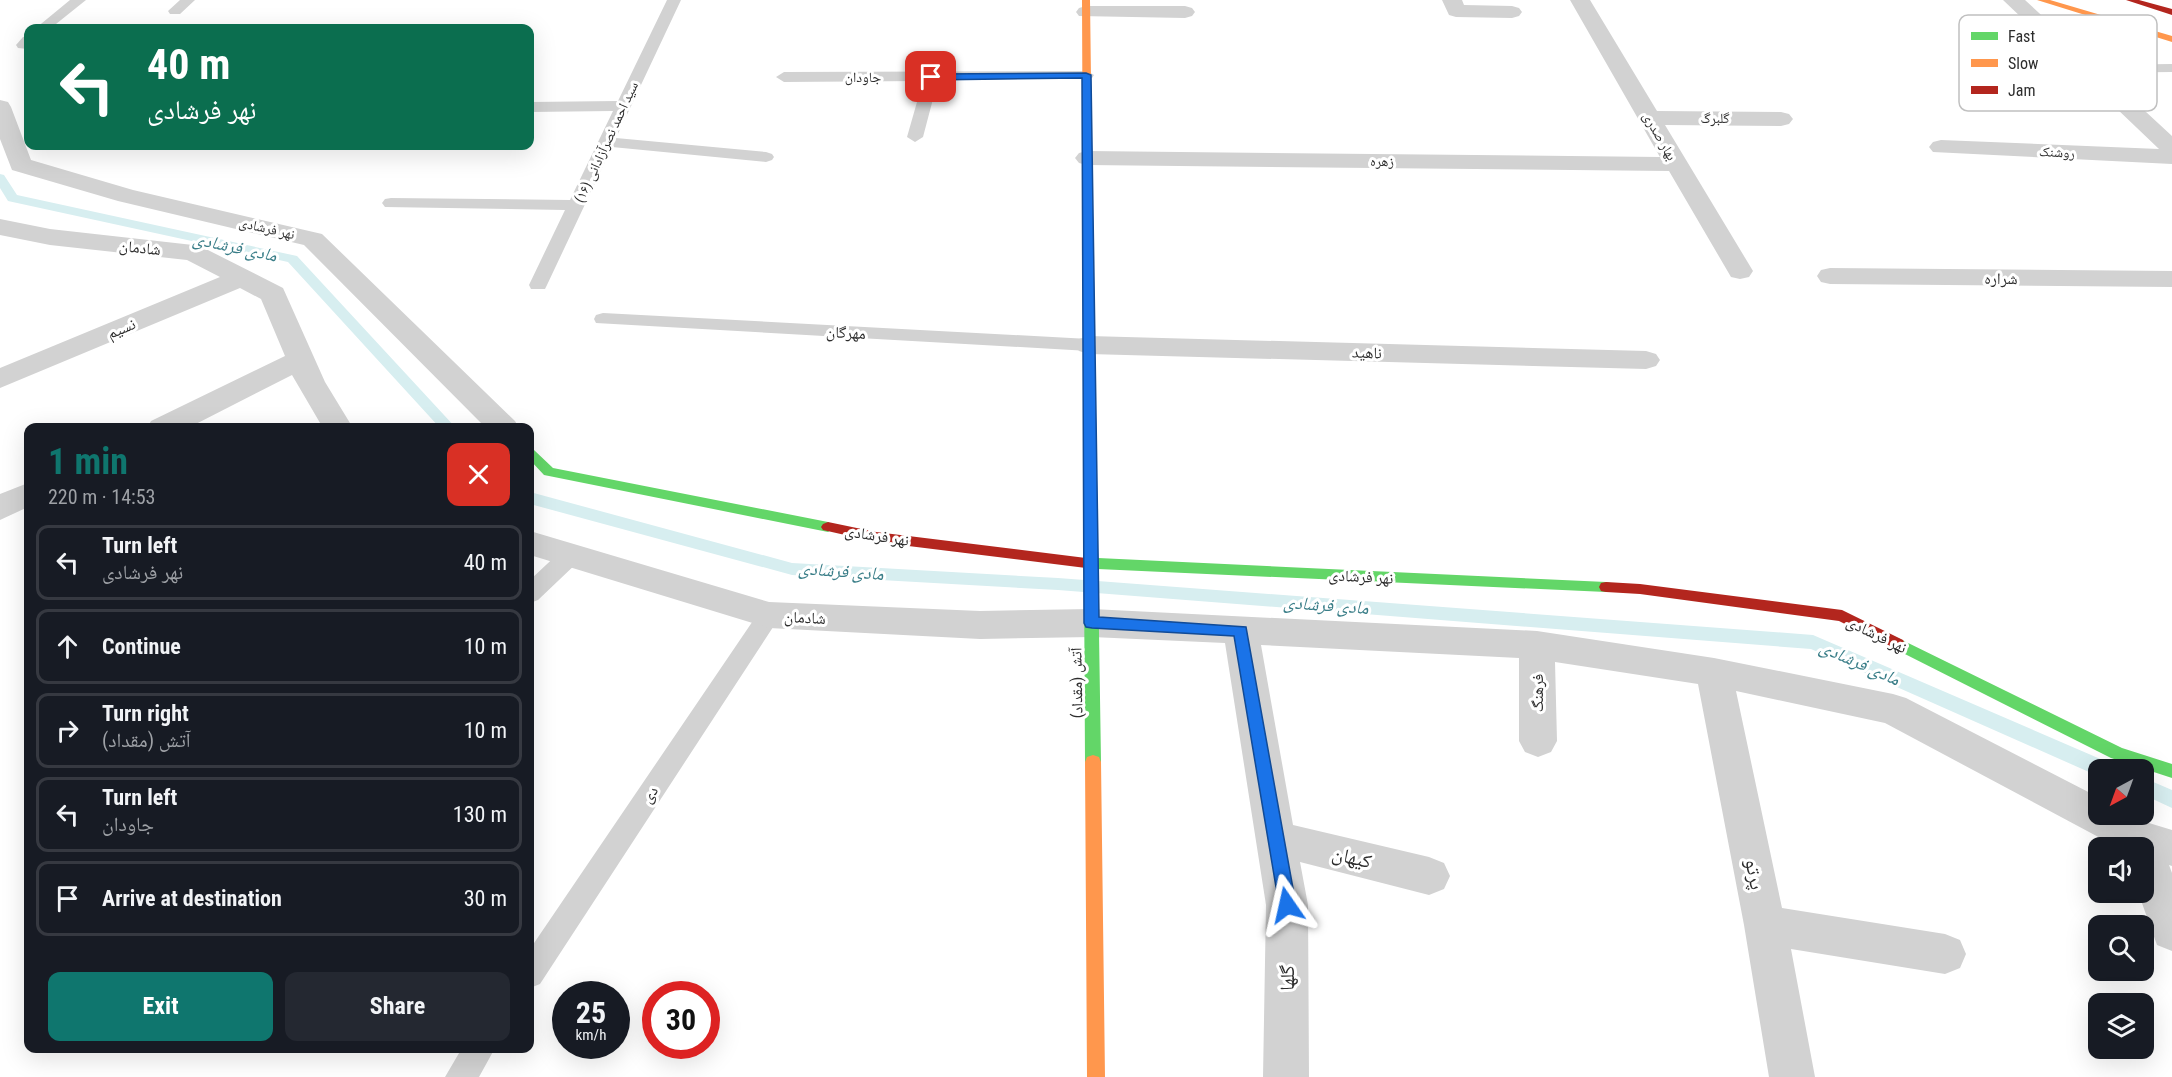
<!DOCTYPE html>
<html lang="en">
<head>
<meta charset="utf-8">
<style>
  body { margin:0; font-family:"Roboto Condensed","Noto Naskh Arabic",sans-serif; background:#242831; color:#f1f3f6; height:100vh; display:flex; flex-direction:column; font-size:22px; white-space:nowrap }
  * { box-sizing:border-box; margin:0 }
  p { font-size:20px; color:#9ea1a6 }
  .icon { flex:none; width:33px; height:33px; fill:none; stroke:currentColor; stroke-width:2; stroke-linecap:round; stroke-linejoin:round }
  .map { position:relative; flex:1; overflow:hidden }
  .side { position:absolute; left:24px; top:423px; width:510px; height:630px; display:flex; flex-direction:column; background:#171b24; border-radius:12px; box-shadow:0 6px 24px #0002 }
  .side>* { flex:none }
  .guide { position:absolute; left:24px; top:24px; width:510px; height:126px; border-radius:12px; box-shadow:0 6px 24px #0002; background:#0b6e4f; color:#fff; overflow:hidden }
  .needle { width:39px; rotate:221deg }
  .buttons { position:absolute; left:2088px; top:759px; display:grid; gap:12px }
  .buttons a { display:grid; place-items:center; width:66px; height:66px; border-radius:12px; background:#171b24; box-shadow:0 6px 24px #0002; font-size:30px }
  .speed { position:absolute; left:552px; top:981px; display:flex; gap:12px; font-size:30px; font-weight:700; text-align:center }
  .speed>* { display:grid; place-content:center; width:78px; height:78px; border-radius:50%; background:#171b24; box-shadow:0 6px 24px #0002; line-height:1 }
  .speed small { font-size:15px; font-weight:400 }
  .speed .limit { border:9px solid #d22; background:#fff; color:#111 }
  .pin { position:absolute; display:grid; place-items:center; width:51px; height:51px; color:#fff; margin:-26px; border-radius:12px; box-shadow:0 3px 9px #0006 }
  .me { position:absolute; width:66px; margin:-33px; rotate:349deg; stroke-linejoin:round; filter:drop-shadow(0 0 4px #0008) }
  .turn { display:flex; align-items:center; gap:21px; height:126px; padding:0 24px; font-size:27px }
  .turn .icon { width:78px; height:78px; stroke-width:2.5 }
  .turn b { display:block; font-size:42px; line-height:51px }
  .round { display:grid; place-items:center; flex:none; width:63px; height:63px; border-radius:12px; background:#242831 }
  .head { display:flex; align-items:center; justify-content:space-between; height:102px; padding:0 24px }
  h1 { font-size:36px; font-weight:700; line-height:45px; color:#0f766e }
  .button { display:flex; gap:12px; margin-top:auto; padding:12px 24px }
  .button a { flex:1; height:69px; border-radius:12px; background:#0f766e; color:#fff; font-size:24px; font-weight:700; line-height:69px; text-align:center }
  .button a+a { background:#242831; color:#f1f3f6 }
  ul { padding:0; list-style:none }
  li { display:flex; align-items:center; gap:18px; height:75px; margin:0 12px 9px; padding:0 12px; border:3px solid #363941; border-radius:12px }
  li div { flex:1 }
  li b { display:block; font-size:22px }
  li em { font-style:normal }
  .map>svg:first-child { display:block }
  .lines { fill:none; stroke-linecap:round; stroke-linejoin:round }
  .stream { fill:#d7eef0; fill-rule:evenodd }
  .lane { fill:#d2d2d2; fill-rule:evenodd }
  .street { fill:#d2d2d2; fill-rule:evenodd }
  .fast { fill:#63d668; fill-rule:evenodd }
  .slow { fill:#ff974d; fill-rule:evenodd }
  .jam { fill:#b3261e; fill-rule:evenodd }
  .route { fill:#1a73e8; stroke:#114b97; stroke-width:1.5 }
  .labels { text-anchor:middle; stroke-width:6; stroke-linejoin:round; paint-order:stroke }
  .far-street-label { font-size:14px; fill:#2d2d2d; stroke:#fff }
  .street-label { font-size:16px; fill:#2d2d2d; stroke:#fff }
  .water-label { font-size:18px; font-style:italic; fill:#3a7e88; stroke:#fff }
  .near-street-label { font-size:20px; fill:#2d2d2d; stroke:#fff }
  .key { fill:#fff; stroke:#c0c0c0; stroke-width:1.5 }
  .key-label { font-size:16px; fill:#2d2d2d }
</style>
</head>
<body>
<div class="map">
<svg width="2172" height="1077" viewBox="0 0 2172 1077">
  <rect width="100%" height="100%" fill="#fff"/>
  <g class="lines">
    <path class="stream" d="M0,174L4,175L17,195L297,256L456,428H440L288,262L8,201L0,188Z
      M530,492L792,563L1058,578L1813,635L2112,764L2114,770H2098V776L1811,649L1058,590L792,575L530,504Z
      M2144,778L2172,790V808L2144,795Z"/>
    <path class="lane" d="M70,0H86L51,28H36Z
      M180,0H195L180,14H170L168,11Z
      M667,0H681L616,138L766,152L772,154L774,157L772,160L766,162L612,147L547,285L545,289H531L529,285L565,210L385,207L382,203L385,199L391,198L570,200L613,111L530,112V102L618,101Z
      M28,36V49L18,48L16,45L23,37Z
      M2172,64V72L2086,73L2079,69L2086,65Z
      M1087,71L1094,75L1092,78L938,80L923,137L915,142L907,137L923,81L784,82L776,77L784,72Z
      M603,313L1089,339L1096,341L1099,345L1096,349L1089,351L596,323L594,319L596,315Z
      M571,547L579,549L582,555L579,561L538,600L530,603V580L563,549Z
      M769,606L777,609L781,615L777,621L540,984L530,988V949L761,609Z
      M462,1048H495L479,1077H445Z"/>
    <path class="street" d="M1442,0H1462L1464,5L1512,6L1519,8L1522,12L1519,16L1512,18L1456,17L1449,15Z
      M1570,0H1590L1657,111L1781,112L1789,114L1793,119L1789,124L1781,126L1665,125L1753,271L1749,277L1740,279L1731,277L1669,171L1087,165L1079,163L1075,158L1079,153L1087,151L1660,157Z
      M2003,0H2025L2172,136V164L1933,152L1929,147L1933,142L1941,140L2159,149Z
      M1086,6H1185L1192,8L1195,12L1192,16L1185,18L1079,16L1076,12L1079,8Z
      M0,100L8,102L11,107L31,160L133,190L322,234L515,421L519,428H486L304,245L118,201L12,170L0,139Z
      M0,219L50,229L193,245L202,247L283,288L325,382L353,428H323L292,375L188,428H147L151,421L285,356L261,299L240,288L0,388V368L220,277L187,260L50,245L0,235Z
      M1830,268L2172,271V287L1830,284L1821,282L1817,276L1821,270Z
      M1089,336L1646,351L1656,354L1660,360L1656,366L1646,369L1089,354L1079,351L1075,345L1079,339Z
      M28,483V507L0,520V494Z
      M530,531L769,602L980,611L1092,609L1537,631L1714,658L1893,694L1906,698L2098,797V814H2132L2149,823L2172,830V866L2169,865L2172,873V951L2157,945L2138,892H2144V848H2119L1885,723L1736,691L1782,908L1945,934L1960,940L1966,954L1960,968L1945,974L1791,949L1815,1077H1769L1744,925L1698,684L1555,662L1557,741L1551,752L1538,757L1525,752L1519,741V658L1261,645L1293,825L1429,857L1444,863L1450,876L1444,889L1429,895L1300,862L1308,905L1309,1077H1263L1266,905L1225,643L1092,637L980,639L769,628L530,555Z"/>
    <path class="fast" d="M530,449L534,450L553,468L828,522L835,527L828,532L549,476L544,475L530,460Z
      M1090,477L1096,482L1098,558L1606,582L1611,583L1613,587L1611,591L1606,592L1098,569L1101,762L1099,767L1093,769L1087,767L1085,762L1084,568L1079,563L1084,559V482Z
      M1898,638L2122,748L2172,764V778L2111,758L1893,648L1891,644L1893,640Z"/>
    <path class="slow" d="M1082,0H1090L1096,482L1090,487L1084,482Z
      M2037,0H2050L2172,36V42Z
      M1093,755L1099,757L1101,762L1105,1077H1087L1085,762L1087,757Z"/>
    <path class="jam" d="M2126,0H2139L2172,9V15Z
      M828,522L876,532L1086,558L1091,559L1093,563L1091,567L1086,568L876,542L823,530L821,527L823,524Z
      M1606,582L1640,584L1842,610L1903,640L1905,644L1903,648H1893L1839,621L1640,594L1606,592L1601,591L1599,587L1601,583Z"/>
  </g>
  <path class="route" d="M1086,73L1091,75L1099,617L1246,627L1296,905L1294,911L1287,913L1281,911L1279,905L1234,636L1092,628L1086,627L1084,623L1082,78L931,80L926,77L931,74Z"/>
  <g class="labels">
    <g class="far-street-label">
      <text x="863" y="82">جاودان</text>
      <text x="1715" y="123">گلبرگ</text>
      <text transform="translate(1660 136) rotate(60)" y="5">بهار صدری</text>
      <text transform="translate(606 142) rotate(-65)" y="5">سید احمد نصرآزادانی (۱۶)</text>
      <text transform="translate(2057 152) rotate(3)" y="5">روشنک</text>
      <text transform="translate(1382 161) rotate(1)" y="5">زهره</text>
      <text transform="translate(267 228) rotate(13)" y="5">نهر فرشادی</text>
    </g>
    <g class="street-label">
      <text transform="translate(140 247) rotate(6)" y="6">شادمان</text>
      <text transform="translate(2001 278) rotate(1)" y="6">شراره</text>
      <text transform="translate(121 328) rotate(-23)" y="6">نسیم</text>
      <text transform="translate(846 332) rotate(3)" y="6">مهرگان</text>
      <text transform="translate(1367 352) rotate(2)" y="6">ناهید</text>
      <text transform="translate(877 535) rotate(9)" y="6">نهر فرشادی</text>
      <text transform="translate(1361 576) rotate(3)" y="6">نهر فرشادی</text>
      <text transform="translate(805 617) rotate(3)" y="6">شادمان</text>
      <text transform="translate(1877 634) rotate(26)" y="6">نهر فرشادی</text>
      <text transform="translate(1076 683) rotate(-91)" y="6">آتش (مقداد)</text>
      <text transform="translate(1537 693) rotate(-90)" y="6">فرهنگ</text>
      <text transform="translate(649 794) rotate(-56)" y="6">دی</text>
    </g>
    <g class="water-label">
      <text transform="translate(235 247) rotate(12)" y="6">مادی فرشادی</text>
      <text transform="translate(841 571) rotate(4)" y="6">مادی فرشادی</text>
      <text transform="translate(1326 605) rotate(4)" y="6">مادی فرشادی</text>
      <text transform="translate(1860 663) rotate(24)" y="6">مادی فرشادی</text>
    </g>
    <g class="near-street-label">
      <text transform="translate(1352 857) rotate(14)" y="7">کیهان</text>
      <text transform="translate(1755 874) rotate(79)" y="7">پرتو</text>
      <text transform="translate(1287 978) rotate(-89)" y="7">گلها</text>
    </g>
  </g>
  <rect x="1959" y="15" width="198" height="96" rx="9" class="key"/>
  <rect x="1971" y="32" width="27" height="8" fill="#63d668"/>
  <rect x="1971" y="59" width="27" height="8" fill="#ff974d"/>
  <rect x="1971" y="86" width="27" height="8" fill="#b3261e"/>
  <g class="key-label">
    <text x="2008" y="42">Fast</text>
    <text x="2008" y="69">Slow</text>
    <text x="2008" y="96">Jam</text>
  </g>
</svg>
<div class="buttons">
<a><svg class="needle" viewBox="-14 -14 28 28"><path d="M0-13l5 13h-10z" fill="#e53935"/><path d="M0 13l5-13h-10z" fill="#9ea1a6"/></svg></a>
<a><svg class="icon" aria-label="sound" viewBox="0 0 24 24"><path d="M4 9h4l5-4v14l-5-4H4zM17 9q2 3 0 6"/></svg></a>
<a><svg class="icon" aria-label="search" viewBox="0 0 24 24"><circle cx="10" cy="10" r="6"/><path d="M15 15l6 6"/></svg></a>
<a><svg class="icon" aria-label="layers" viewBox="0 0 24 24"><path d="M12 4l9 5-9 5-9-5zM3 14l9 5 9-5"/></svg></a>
</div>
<div class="speed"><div>25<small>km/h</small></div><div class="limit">30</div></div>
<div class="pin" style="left:931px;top:77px;background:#d93025"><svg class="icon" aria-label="arrive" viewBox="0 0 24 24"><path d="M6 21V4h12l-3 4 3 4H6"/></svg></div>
<svg class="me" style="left:1287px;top:905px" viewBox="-20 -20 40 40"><path d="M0-17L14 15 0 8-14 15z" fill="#1a73e8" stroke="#fff" stroke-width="4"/></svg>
<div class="guide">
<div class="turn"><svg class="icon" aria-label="left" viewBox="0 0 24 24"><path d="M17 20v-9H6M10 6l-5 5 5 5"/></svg><div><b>40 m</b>نهر فرشادی</div></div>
</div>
<section class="side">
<div class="head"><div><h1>1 min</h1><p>220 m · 14:53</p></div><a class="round" style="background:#d93025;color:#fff"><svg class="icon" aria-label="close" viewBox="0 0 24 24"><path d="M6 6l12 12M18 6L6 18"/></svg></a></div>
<ul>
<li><svg class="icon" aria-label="left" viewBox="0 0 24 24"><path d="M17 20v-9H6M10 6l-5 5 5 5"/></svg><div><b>Turn left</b><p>نهر فرشادی</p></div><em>40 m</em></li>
<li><svg class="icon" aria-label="ahead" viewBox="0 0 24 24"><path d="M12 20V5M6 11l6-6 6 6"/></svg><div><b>Continue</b></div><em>10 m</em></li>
<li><svg class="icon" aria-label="right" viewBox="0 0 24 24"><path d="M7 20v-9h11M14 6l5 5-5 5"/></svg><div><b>Turn right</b><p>آتش (مقداد)</p></div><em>10 m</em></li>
<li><svg class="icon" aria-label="left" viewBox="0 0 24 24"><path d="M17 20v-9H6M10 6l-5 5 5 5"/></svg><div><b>Turn left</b><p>جاودان</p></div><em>130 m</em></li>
<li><svg class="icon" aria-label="arrive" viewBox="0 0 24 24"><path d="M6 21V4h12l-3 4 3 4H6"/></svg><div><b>Arrive at destination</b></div><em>30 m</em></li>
</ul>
<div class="button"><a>Exit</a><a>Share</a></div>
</section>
</div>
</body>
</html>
